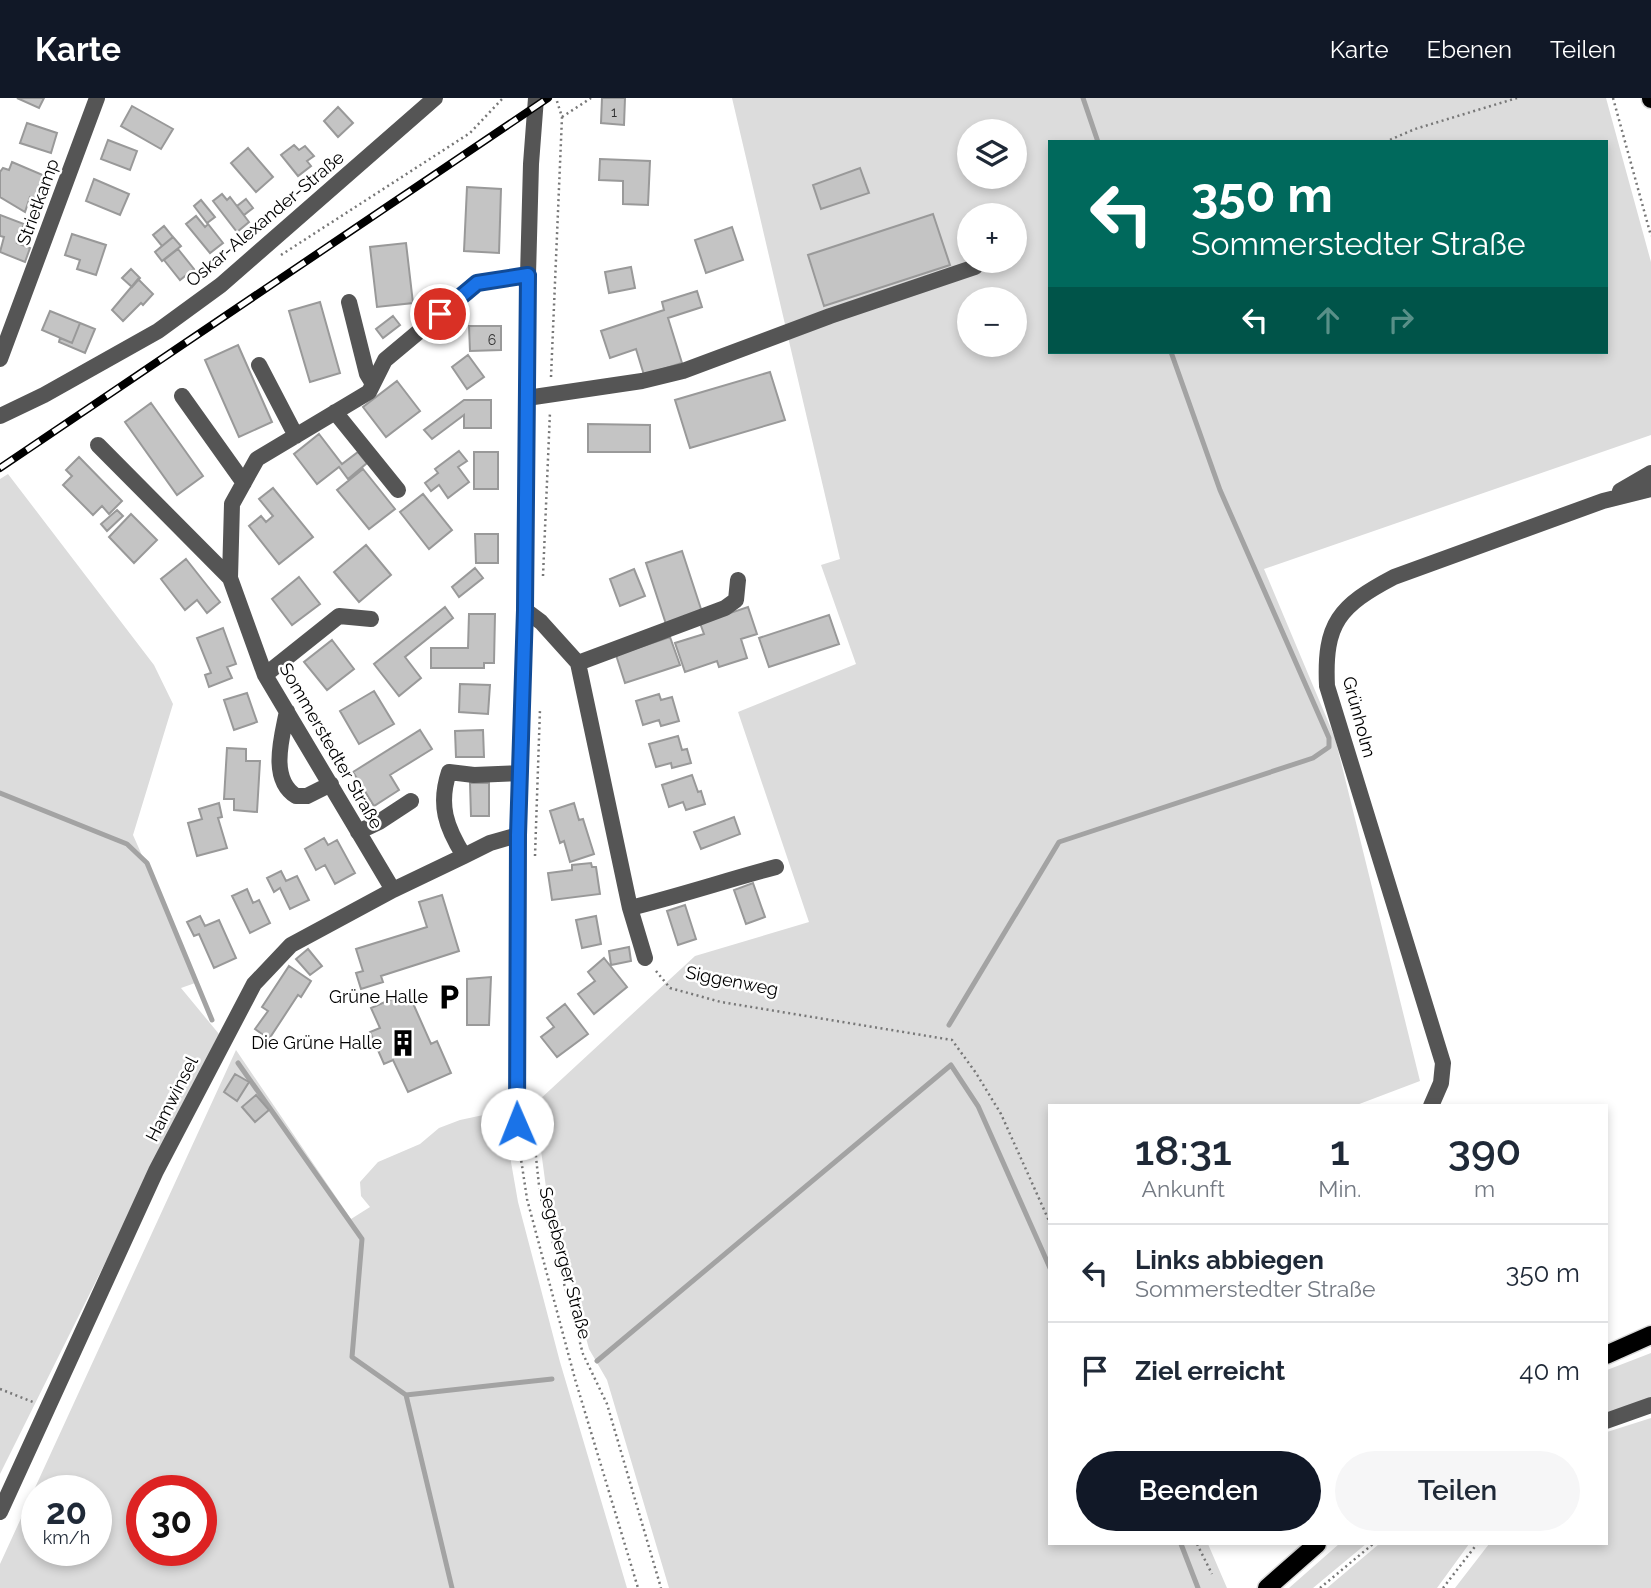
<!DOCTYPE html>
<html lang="de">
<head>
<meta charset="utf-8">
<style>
  body { margin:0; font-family:Raleway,sans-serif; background:#f6f6f7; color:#1f2937; height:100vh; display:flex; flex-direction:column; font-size:26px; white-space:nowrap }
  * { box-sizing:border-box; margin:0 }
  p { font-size:23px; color:#747a83 }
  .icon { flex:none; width:38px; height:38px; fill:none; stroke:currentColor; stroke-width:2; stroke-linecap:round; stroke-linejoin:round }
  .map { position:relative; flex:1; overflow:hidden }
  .side { position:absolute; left:1048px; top:1006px; width:560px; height:441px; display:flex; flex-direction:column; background:#fff; border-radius:0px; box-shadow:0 4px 10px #0003 }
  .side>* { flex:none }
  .banner { position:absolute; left:1048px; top:42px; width:560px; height:214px; border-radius:0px; box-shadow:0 4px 10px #0003; background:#00695c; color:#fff; overflow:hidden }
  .tools { position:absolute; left:957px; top:21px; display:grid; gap:14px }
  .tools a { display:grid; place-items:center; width:70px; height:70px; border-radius:50%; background:#fff; box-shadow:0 4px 10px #0003; font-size:35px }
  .speed { position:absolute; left:21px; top:1377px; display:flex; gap:14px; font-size:35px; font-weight:700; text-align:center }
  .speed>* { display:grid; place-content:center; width:91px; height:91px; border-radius:50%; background:#fff; box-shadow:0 4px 10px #0003; line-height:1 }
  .speed small { font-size:18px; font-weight:400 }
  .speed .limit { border:10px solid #d22; background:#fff; color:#111 }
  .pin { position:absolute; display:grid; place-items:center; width:60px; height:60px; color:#fff; margin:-30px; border:4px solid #fff; border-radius:50%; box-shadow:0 2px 7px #0007 }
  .me { position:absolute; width:77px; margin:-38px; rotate:359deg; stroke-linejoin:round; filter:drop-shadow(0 0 5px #0008) }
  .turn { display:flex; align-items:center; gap:24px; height:147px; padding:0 28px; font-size:32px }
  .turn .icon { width:91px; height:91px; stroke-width:2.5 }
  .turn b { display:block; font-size:49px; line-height:60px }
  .lanes { display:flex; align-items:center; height:66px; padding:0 28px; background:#0003; justify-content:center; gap:35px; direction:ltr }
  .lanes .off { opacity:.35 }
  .eta { display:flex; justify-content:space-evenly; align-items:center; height:119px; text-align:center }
  .eta b { font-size:42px; font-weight:600; line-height:49px }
  .button { display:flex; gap:14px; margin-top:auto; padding:14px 28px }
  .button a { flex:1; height:80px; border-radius:42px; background:#111827; color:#fff; font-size:28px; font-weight:600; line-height:80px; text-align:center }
  .button a+a { background:#f6f6f7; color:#1f2937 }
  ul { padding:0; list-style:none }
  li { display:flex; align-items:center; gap:21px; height:98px; padding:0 28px; border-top:2px solid #e0e1e3 }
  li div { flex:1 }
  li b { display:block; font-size:26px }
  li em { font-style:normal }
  header { display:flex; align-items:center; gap:42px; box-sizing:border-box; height:98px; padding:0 35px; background:#111827; color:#fff }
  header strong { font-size:33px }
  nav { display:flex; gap:38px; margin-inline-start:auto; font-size:24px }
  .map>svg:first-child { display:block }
  .green { fill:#dcdcdc; fill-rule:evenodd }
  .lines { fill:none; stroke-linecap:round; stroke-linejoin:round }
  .stream { stroke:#a3a3a3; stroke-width:5 }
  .building { fill:#c4c4c4; stroke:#999; stroke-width:2 }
  .major-casing { stroke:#dbdbdb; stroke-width:21 }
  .path { stroke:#777; stroke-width:2.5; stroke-dasharray:2 3.5; stroke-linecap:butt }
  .minor { stroke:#555; stroke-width:16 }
  .major { stroke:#000; stroke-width:18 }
  .rail-casing { stroke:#000; stroke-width:8 }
  .rail { stroke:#fff; stroke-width:5; stroke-dasharray:16; stroke-linecap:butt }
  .route-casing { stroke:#114b97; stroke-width:18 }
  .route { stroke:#1a73e8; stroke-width:12 }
  .labels { text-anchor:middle; stroke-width:5; stroke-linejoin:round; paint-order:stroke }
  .number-label { font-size:14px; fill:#313131 }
  .street-label { font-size:18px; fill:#000; stroke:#fff }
  .poi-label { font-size:18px; fill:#000; stroke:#fff; text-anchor:end }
</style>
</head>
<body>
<header>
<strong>Karte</strong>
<nav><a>Karte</a><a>Ebenen</a><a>Teilen</a></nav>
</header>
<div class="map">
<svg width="1651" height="1490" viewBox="0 0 1651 1490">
  <rect width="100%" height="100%" fill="#fff"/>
  <path class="green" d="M732,0H1606L1651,164V337L1264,471L1335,640L1420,983L1354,1008H1050V1446H1208L1227,1490H669L607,1282L589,1251L547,1097L540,1045L538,1003L695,858L809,824L738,614L856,566L821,467L840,461ZM970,33H1015V79H970ZM1050,44H1606V254H1050ZM970,117H1015V163H970ZM970,201H1015V247H970Z
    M8,376L154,567L173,606L133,737L198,884L181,890L219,936L0,1376V381Z
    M236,952L351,1121L370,1109L361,1098L360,1084L378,1064L420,1046L439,1030L460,1022L502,1013L509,1019L511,1064L518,1104L560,1264L627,1490H0V1466ZM37,1393H96V1452H37ZM142,1393H201V1452H142Z
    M1651,1255V1301L1607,1317V1272Z
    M1651,1320V1490H1455L1489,1446H1606L1607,1334Z
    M1339,1446H1366L1313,1490H1289Z
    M1379,1446H1469L1437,1490H1327Z"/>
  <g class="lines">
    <path class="stream" d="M1083,0L1098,44
      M0,695L127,746L147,765L212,922
      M949,927L1059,744L1313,660L1329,649V640L1220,392L1171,254
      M238,965L362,1141L352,1259L406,1297L552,1281
      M597,1263L951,967L978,1008L1050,1170
      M406,1297L452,1490
      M1181,1446L1198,1490"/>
  </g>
  <path class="building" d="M17,0H44L39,10Z
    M602,0H625L624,27L601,25Z
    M132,8L173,31L161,51L121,28Z
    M338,9L353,25L338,39L324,23Z
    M27,25L57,35L51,55L20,45Z
    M108,42L137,53L130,72L101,61Z
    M294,47L299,52L305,48L314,58L307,63L311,68L298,78L281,57Z
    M248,50L273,79L256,94L231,65Z
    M600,61L650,63L648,107L623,106V83L599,82Z
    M12,64L45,78L35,101L30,99L25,114L0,99V74L3,70L9,72Z
    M860,70L869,95L821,111L813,87Z
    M94,81L129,96L120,117L86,103Z
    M467,89L501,91L499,155L464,153Z
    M222,96L227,102L230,99L249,124L237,134L213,103Z
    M246,101L253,110L244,117L237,108Z
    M201,102L215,119L207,125L194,108Z
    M933,116L950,167L824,208L808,157Z
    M0,117L24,126L17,145L30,150L25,164L0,154L4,139L0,138Z
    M196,118L205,129L208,126L223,145L210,155L186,126Z
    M164,128L173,139L162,148L153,137Z
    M732,129L743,162L706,175L695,142Z
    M72,136L106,147L96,177L77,171L80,162L65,157Z
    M173,139L181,148L162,163L155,154Z
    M406,145L413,205L377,209L370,149Z
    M178,151L194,171L180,182L164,162Z
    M631,169L635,190L609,195L605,174Z
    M131,171L140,180L132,189L122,180Z
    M138,181L153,196L143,207L141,205L123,223L112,212Z
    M697,193L702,209L668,220L682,265L644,277L636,251L610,260L601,233L664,212L662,204Z
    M320,204L340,275L310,284L289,213Z
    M50,213L80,225L72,245L42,232Z
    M393,218L400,227L383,240L376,231Z
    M80,225L95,231L85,255L59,244L60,240L72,245Z
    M469,228H501V252L470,253Z
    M238,247L272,324L239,339L205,262Z
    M468,257L484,279L467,291L452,269Z
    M770,274L785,322L690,350L675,302Z
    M397,283L420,313L386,339L363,309Z
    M464,302H491V330H464V317L432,341L424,332Z
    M151,305L203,378L177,397L125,324Z
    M588,326L650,327V354H588Z
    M319,336L342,366L358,354L367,365L348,381L339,369L317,386L294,356Z
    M459,353L467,363L458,369L469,384L448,400L439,387L431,393L425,385L438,375L435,371Z
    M474,354H498V391H474Z
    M79,359L122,403L109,416L102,408L93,417L63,387L72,378L66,372Z
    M363,371L395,411L369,431L337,392Z
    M273,390L313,439L279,466L249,428L261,418L266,424L273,418L259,401Z
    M423,396L452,432L429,451L400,414Z
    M117,412L123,418L107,433L101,426Z
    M131,416L157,442L134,465L109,439Z
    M475,436H498V465H476Z
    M366,447L391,477L359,504L334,474Z
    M682,453L702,514L666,526L646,465Z
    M186,461L220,504L207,515L197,502L185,512L161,481Z
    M475,470L483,480L459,499L452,489Z
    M634,471L645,498L620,508L610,481Z
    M299,479L320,506L292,527L272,501Z
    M445,509L453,520L405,559L421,580L399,598L374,566Z
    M748,509L757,536L741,541L747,560L719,569L717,563L685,574L675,545L704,536L700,525Z
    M469,516H495L494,565H484V570H431V550H468Z
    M829,517L839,546L769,569L759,540Z
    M223,530L236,566L227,569L232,580L209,589L205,577L211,575L197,540Z
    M670,539L680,567L625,585L616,557Z
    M332,542L354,571L327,592L304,564Z
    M460,586L490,587L488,616L459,614Z
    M374,593L394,626L359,646L340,613Z
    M247,595L257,624L234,632L224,602Z
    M659,596L661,602L672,599L679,623L661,628L659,622L643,627L636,603Z
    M420,632L432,651L390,677L399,692L374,708L353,674Z
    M483,632L484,659H456L455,633Z
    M678,638L682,652L687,651L691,665L672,670L671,665L656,669L649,646Z
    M227,650L246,651V663H260L257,714L234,712V701H224Z
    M692,677L698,694L701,693L705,706L686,712L683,704L669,709L662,687Z
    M470,685H489V718H471Z
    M219,705L222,719L218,720L227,750L197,758L188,725L202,721L199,711Z
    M574,705L579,722L583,721L594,756L570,764L564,743L560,745L550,713Z
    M734,719L740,736L701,751L694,734Z
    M324,740L328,747L337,742L355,775L335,786L325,767L316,772L305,751Z
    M591,765L592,769H596L600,796L552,802L548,775L572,772V767Z
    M281,773L286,783L297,778L309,802L290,811L280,790L274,794L267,780Z
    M753,785L765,819L746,826L734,792Z
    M247,791L253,805L259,802L270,825L250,835L232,798Z
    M442,797L459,853L381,878L383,884L361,891L356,875L363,873L356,851L427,829L419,804Z
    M685,807L696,841L678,847L667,813Z
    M200,818L205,828L219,822L236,860L214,870L199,836L194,838L187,824Z
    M596,818L601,846L582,850L576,822Z
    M629,849L631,863L611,867L609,853Z
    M308,851L322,868L310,877L296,861Z
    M604,860L627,889L594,916L578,896L595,883L588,874Z
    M289,868L311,883L301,899L298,897L269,941L255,931L268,913L262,909Z
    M491,879L489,927H467V881Z
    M408,894L431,946L437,943L451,975L408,994L393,962L384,966L370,934L380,930L371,910Z
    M565,906L588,936L557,959L541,939L554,929L547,920Z
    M235,976L249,984L237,1003L224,994Z
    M256,997L269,1012L255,1024L242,1009Z"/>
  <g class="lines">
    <defs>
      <path id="major" d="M1651,0V1
        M1606,1257L1651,1237
        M1267,1490L1317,1446"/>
    </defs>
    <use href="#major" class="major-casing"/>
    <path class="path" d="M1613,0L1651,138
      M562,19L591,0
      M1385,44L1415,31L1517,0
      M281,157L470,35L503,0
      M551,279L562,19L556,0
      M543,478L550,314
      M535,758L540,611
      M656,873L670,890L721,904L952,942L976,975L1001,1016L1050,1125
      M533,1030L540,1097L583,1256L607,1306L661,1490
      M518,1041L527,1101L575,1281L638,1490
      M0,1291L33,1304
      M1197,1446L1212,1476
      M1320,1490L1373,1446
      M1443,1490L1477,1446"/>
    <path class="minor" d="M349,204L367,276L373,286
      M0,261L97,0
      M259,267L296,338
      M182,298L244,385
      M527,300L642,283L683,273L830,218L975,169
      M335,314L398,392
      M0,318L44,297L158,233L221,187L435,0
      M98,347L230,480
      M1620,393L1651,375
      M525,512L541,524L578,565L630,810L645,860
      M578,565L725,510L736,502L738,482
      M265,577L339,518L371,521
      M287,613C282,639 269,681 296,698H307L331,686
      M358,734L379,724L411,703
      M464,758C446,729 438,707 449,674L474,677L519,675
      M393,792L265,577L230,480L232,406L257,361L369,294L385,262L477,185L528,177
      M630,810C679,798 727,782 776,769
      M1431,1008L1441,985L1443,965L1327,588C1324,525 1339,508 1394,479L1603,403L1651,391
      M517,1026L518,737L525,512L528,177L531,66L536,0
      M1606,1323L1651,1307
      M0,1414L156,1073L254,886L291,847L393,792L464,758L490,745L518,737"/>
    <use href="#major" class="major"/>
    <defs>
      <path id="rail" d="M0,370L548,0"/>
    </defs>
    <use href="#rail" class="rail-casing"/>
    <use href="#rail" class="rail"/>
  </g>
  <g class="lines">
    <defs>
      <path id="route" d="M440,216L477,185L528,177L525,512L518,737L517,1026"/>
    </defs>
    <use href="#route" class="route-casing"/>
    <use href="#route" class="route"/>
  </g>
  <defs>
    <symbol id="parking-bare" viewBox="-9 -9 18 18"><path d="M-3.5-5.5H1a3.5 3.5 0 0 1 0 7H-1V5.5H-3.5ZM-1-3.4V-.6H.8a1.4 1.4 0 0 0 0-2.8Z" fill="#000" stroke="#fff" stroke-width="2.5" paint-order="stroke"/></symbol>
    <symbol id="building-bare" viewBox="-9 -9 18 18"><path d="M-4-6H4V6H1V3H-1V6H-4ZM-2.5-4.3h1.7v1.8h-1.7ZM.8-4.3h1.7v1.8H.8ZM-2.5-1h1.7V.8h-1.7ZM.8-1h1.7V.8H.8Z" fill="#000" stroke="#fff" stroke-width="2.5" paint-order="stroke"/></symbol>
  </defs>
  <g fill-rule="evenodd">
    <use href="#parking-bare" x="430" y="880" width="38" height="38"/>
    <use href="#building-bare" x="384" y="926" width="38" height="38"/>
  </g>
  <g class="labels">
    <g class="number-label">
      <text x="614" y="19">1</text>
      <text x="492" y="247">6</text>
    </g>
    <g class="street-label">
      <text transform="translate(38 104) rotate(-70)" y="6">Strietkamp</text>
      <text transform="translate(265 121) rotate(-40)" y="6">Oskar-Alexander-Straße</text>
      <text transform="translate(1359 619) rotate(75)" y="6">Grünholm</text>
      <text transform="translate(331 648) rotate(60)" y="6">Sommerstedter Straße</text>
      <text transform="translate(732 883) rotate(11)" y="6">Siggenweg</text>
      <text transform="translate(172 1001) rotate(-63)" y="6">Hamwinsel</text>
      <text transform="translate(565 1165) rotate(75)" y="6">Segeberger Straße</text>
    </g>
    <g class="poi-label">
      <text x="428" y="905">Grüne Halle</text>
      <text x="382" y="951">Die Grüne Halle</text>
    </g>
  </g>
</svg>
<div class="tools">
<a><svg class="icon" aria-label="layers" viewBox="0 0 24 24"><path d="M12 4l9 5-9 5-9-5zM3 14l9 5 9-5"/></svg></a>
<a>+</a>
<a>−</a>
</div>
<div class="speed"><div>20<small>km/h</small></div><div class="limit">30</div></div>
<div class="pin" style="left:440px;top:216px;background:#d93025"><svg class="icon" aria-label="arrive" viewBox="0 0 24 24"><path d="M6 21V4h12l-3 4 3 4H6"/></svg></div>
<svg class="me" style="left:517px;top:1026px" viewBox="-20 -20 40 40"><circle r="19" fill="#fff"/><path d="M0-13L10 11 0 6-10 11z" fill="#1a73e8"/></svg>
<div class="banner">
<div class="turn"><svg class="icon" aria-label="left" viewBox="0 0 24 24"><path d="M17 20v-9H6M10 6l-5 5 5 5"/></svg><div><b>350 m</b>Sommerstedter Straße</div></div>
<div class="lanes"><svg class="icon" aria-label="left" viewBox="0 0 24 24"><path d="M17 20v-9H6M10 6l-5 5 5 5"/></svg><svg class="icon off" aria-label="ahead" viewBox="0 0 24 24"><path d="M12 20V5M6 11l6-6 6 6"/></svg><svg class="icon off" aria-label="right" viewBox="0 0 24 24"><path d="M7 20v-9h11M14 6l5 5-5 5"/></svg></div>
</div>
<section class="side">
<div class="eta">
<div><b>18:31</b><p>Ankunft</p></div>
<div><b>1</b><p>Min.</p></div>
<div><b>390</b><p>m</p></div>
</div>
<ul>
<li><svg class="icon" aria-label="left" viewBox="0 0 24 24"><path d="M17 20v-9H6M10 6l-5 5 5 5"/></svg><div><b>Links abbiegen</b><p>Sommerstedter Straße</p></div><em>350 m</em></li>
<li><svg class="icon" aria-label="arrive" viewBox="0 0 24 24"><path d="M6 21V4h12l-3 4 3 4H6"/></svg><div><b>Ziel erreicht</b></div><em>40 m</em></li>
</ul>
<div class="button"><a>Beenden</a><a>Teilen</a></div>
</section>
</div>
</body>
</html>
